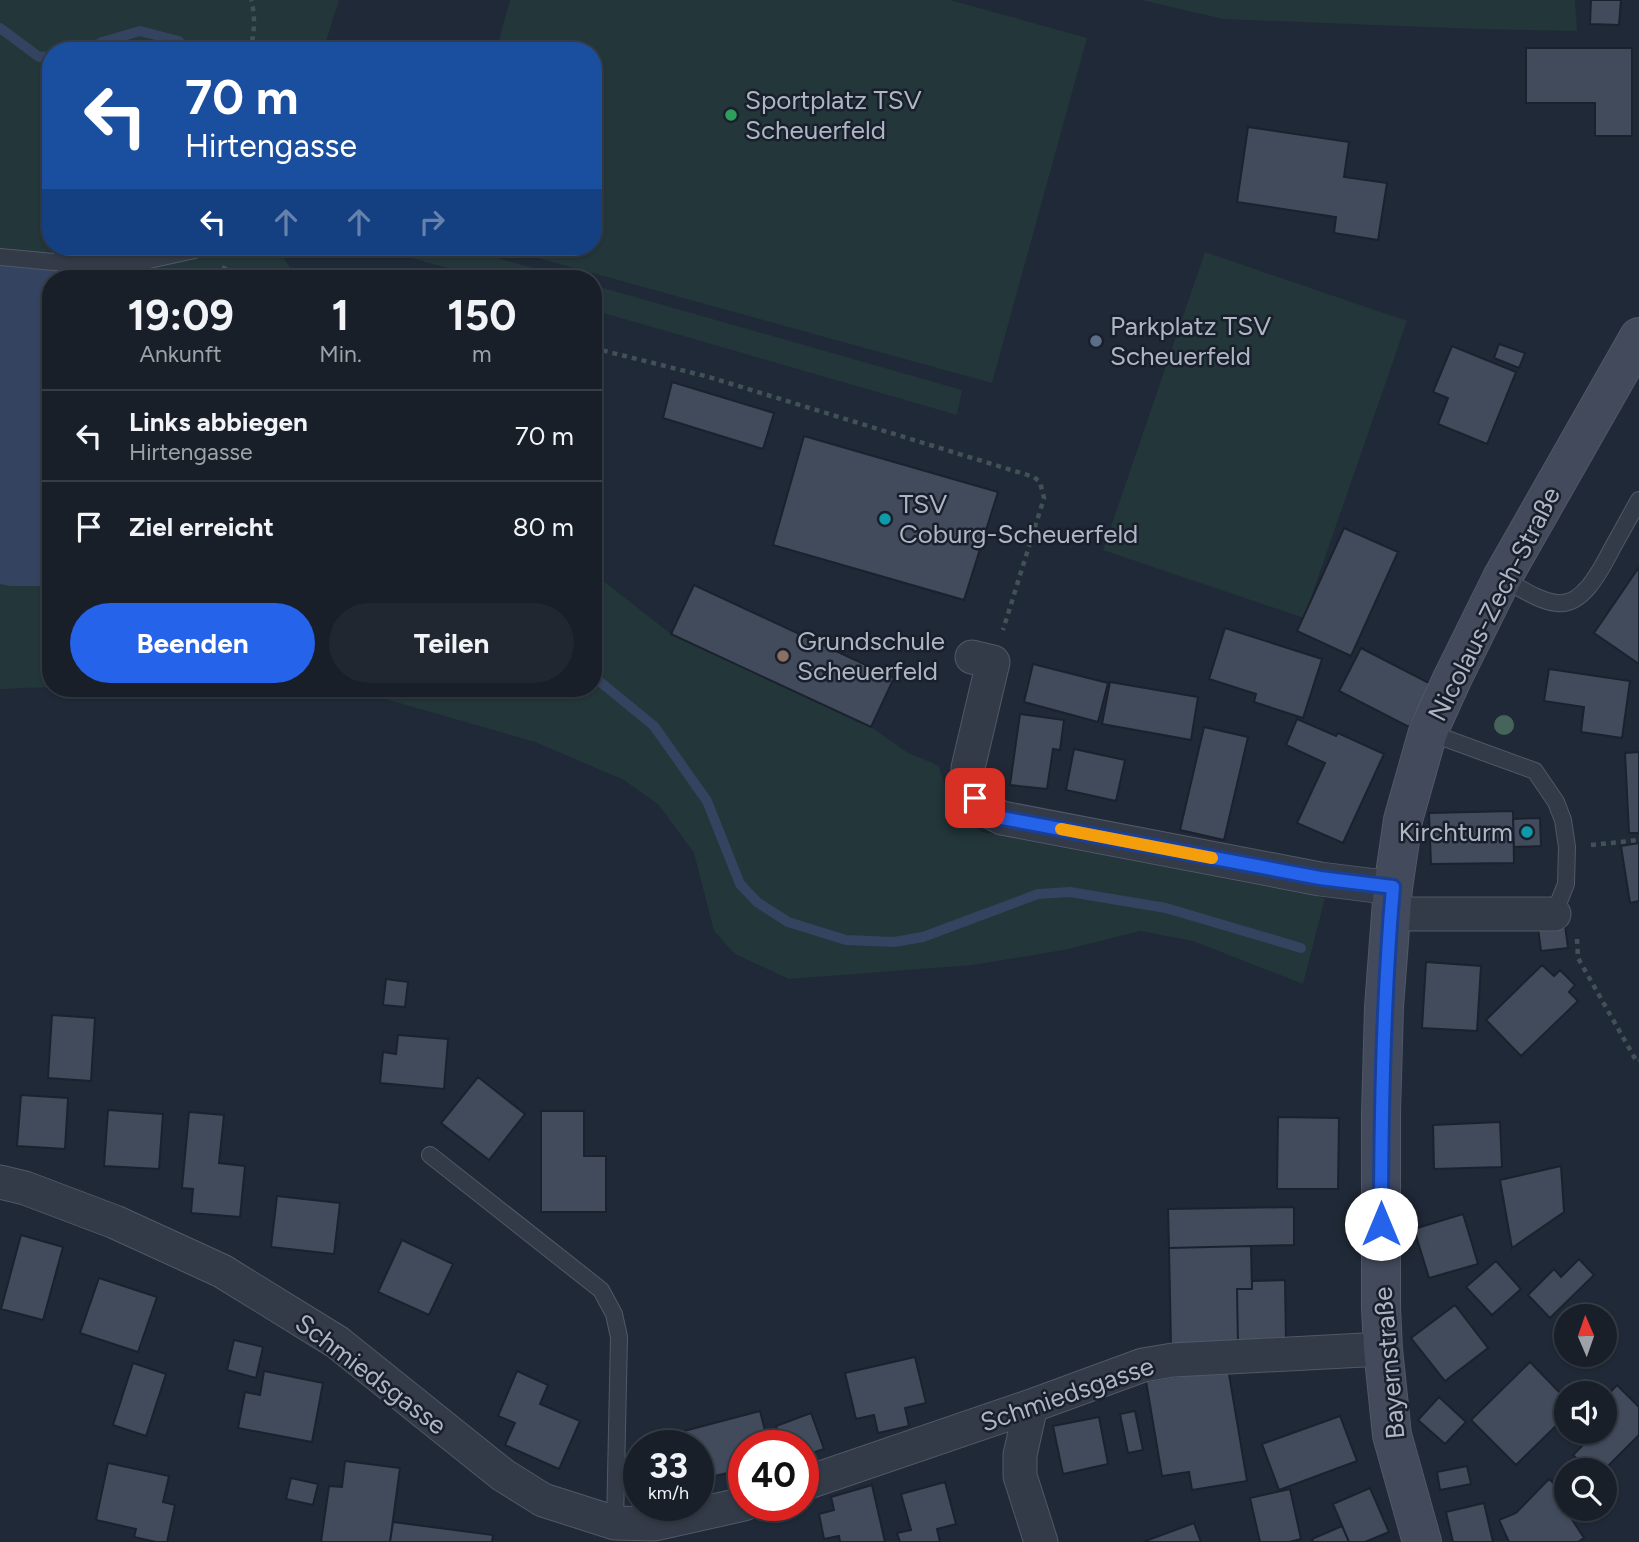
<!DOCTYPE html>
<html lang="de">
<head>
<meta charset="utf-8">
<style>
  body { margin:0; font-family:Figtree,sans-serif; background:#212731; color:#f1f3f6; height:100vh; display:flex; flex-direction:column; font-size:26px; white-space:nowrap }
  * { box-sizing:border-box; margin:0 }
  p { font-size:23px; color:#9fa2a8 }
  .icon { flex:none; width:38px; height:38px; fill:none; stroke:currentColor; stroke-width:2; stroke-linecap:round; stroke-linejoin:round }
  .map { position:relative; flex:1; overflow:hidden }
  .details { position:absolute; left:42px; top:270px; width:560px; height:427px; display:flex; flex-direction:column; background:#181f29; border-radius:28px; box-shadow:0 2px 5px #0004,0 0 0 2px #363d46 }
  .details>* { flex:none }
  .banner { position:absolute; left:42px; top:42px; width:560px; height:214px; border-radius:28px; box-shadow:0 2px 5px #0004,0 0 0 2px #363d46; background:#1a4fa0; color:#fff; overflow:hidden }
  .needle { width:46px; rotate:358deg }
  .buttons { position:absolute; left:1554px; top:1304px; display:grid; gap:14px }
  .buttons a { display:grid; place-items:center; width:63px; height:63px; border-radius:50%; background:#181f29; box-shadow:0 2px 5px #0004,0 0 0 2px #363d46; font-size:35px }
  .speed { position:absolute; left:623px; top:1430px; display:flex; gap:14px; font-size:35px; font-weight:700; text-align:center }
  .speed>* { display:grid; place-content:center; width:91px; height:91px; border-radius:50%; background:#181f29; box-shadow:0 2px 5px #0004,0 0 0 2px #363d46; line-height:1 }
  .speed small { font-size:18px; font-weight:400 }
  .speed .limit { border:10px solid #d22; background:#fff; color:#111 }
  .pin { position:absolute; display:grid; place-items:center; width:60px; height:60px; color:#fff; margin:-30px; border-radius:14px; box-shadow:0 4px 10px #0006 }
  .me { position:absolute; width:77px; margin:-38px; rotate:0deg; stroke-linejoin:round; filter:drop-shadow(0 0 5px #0008) }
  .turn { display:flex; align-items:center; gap:24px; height:147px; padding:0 28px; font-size:32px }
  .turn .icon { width:91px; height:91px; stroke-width:2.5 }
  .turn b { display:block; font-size:49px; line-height:60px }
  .lanes { display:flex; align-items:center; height:66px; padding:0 28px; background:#0003; justify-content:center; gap:35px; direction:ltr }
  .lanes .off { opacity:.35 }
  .eta { display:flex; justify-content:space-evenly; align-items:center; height:119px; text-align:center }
  .eta b { font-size:42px; font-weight:700; line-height:49px }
  .action { display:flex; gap:14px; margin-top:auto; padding:14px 28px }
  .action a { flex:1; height:80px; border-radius:42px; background:#2563eb; color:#fff; font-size:28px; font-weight:700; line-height:80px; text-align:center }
  .action a+a { background:#212731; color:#f1f3f6 }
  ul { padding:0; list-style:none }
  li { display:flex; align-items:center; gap:21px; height:91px; padding:0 28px; border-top:2px solid #363d46 }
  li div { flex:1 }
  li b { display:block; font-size:26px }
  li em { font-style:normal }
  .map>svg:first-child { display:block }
  .green { fill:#233639 }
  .water { fill:#34435f }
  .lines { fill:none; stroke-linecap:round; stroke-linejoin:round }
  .stream { stroke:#34435f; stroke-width:10 }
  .building { fill:#414b5c; stroke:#1b222e; stroke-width:2 }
  .lane-casing { stroke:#515866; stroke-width:18 }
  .street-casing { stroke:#515866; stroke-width:35 }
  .secondary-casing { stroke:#515866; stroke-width:40 }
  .path { stroke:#405256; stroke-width:4.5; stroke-dasharray:5 5; stroke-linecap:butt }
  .lane { stroke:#343b48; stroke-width:16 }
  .street { stroke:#343b48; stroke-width:33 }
  .secondary { stroke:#424a5b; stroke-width:38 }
  .tree { fill:#466459 }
  .route-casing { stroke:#184099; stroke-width:18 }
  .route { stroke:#2563eb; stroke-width:12 }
  .slow { stroke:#f59e0b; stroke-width:12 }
  .leisure-dot { fill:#2e9e5b; stroke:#19202c; stroke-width:2.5 }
  .service-dot { fill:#5c6f8a; stroke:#19202c; stroke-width:2.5 }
  .culture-dot { fill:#0f9aa8; stroke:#19202c; stroke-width:2.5 }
  .education-dot { fill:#8d6e63; stroke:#19202c; stroke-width:2.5 }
  .labels { text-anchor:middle; stroke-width:5; stroke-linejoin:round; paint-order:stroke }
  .poi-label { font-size:26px; fill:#aeb5c5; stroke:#19202c; text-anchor:start }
  .street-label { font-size:26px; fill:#aeb5c5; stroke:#19202c }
</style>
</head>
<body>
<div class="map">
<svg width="1639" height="1542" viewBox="0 0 1639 1542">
  <rect width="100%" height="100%" fill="#202937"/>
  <path class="green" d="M0,0H339L323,51H51V247H276L297,278H51V687L0,689Z
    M510,0H950L1087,38L992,383L498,247H593V51H496Z
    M1141,0H1575L1577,31L1476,29L1223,19Z
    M373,247H458L569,278H482Z
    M1205,252L1407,321L1304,618L1103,550Z
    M593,285L962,390L957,415L593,310Z
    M593,573L671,634L871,727L908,753L933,763L939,767L948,795L967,821L982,832L1325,898L1303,984L1193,941L1140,931L1064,950L973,965L789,979L735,954L714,931L694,853L659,805L624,780L535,742L361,692L296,688H593Z"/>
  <path class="water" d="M0,264L152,278H51V586H10L0,584Z"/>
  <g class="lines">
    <path class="stream" d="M0,28L39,57L51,56
      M87,51L102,42L140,31L179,41L186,51
      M593,676L654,726L707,801L740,884L757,902L788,922L846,940L894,942L923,937L1038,894L1070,892L1166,908L1301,948"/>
  </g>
  <path class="building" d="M1591,0H1621L1619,25L1590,24Z
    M1526,48H1632V136H1595V103H1526Z
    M1248,127L1349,142L1344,177L1387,183L1378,240L1334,233L1336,217L1237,202Z
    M1499,344L1525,353L1519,368L1494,358Z
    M1452,346L1516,372L1487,444L1438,424L1448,398L1433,392Z
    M672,382L774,413L763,449L663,418Z
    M804,436L998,492L964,600L773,545Z
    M1344,528L1398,552L1351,656L1297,631Z
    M1639,567V664L1594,633Z
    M694,585L894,678L871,727L671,634Z
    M1225,628L1322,659L1303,718L1254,702L1256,694L1209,679Z
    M1361,648L1431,684L1409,727L1339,691Z
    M1033,664L1108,683L1098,722L1024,702Z
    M1549,669L1630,681L1622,738L1581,732L1584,707L1544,701Z
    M1110,682L1198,697L1191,740L1102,724Z
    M1020,714L1064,720L1060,750L1053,749L1047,789L1010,785Z
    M1297,719L1336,736L1338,733L1384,754L1343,843L1297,823L1325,763L1286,745Z
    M1204,727L1248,737L1224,840L1180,830Z
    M1074,749L1125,760L1116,801L1066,790Z
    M1639,752V833H1629L1625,753Z
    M1513,811L1514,863L1431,864L1429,813Z
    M1540,818L1541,846L1514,847L1513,819Z
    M1639,843V901L1630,903L1621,846Z
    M1564,917L1568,948L1541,951L1537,920Z
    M1426,962L1481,966L1477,1031L1422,1028Z
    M1542,965L1554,976L1560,970L1575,985L1569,992L1578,1001L1521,1056L1486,1020Z
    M386,979L408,982L405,1007L383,1005Z
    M52,1015L95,1018L91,1081L48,1078Z
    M398,1035L448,1039L444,1089L380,1083L383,1052L396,1054Z
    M478,1077L525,1114L489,1160L441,1123Z
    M21,1095L68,1098L65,1149L17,1146Z
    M108,1110L163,1114L159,1169L104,1166Z
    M541,1111H584V1156H606V1212H541Z
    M189,1112L224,1115L219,1163L245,1166L240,1217L191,1213L193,1189L182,1188Z
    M1278,1117L1339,1118L1338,1189H1277Z
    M1500,1122L1502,1167L1434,1169L1433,1125Z
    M1561,1166L1564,1212L1512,1248L1500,1180Z
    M277,1196L340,1203L334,1254L271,1247Z
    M1294,1207V1245L1169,1248L1168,1209Z
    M1463,1214L1478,1264L1429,1278L1414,1229Z
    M21,1235L63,1247L43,1320L1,1309Z
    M402,1240L453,1264L429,1315L378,1292Z
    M1251,1246L1252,1289H1237L1238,1345L1171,1347L1169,1248Z
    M1579,1259L1594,1275L1550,1318L1528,1295L1554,1269L1561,1277Z
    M1496,1261L1521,1289L1492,1315L1466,1287Z
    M99,1278L157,1297L138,1352L80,1333Z
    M1285,1280L1286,1344L1238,1345L1237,1289H1252V1281Z
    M1455,1305L1488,1348L1445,1381L1411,1338Z
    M234,1340L263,1347L256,1378L227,1370Z
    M915,1357L926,1403L905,1408L909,1426L878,1433L874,1415L856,1419L845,1373Z
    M1530,1362L1566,1399V1416L1516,1465L1471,1420Z
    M133,1363L166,1374L146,1436L113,1425Z
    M1228,1368L1247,1481L1192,1490L1189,1472L1162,1476L1146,1381Z
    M264,1371L323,1383L312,1442L238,1428L245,1392L260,1395Z
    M517,1371L548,1385L540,1404L580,1421L559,1469L505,1445L515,1423L498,1416Z
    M1617,1385L1639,1407V1435L1604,1470H1589L1573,1455L1594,1434L1592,1432H1605V1398Z
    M1439,1397L1466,1422L1445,1444L1418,1420Z
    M760,1411L769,1446H744V1469L698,1480V1446H688L684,1431Z
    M1135,1411L1143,1450L1128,1453L1120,1414Z
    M811,1413L824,1449L803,1456V1446H784L776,1426Z
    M1340,1416L1357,1461L1279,1490L1262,1444Z
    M1099,1417L1108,1464L1063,1474L1053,1426Z
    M345,1461L400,1468L390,1542H321L329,1486L342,1487Z
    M628,1461H639V1496L630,1497Z
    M108,1463L169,1476L163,1502L175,1505L167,1542H156L134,1537L136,1529L96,1520Z
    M1467,1466L1471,1484L1440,1490L1437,1472Z
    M291,1478L318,1484L313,1505L286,1499Z
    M1549,1479L1566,1495V1510L1584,1538L1578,1542H1509L1499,1520L1516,1513Z
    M945,1482L956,1524L937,1529L940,1542H900L897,1533L911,1530L901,1494Z
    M872,1485L885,1542H840L839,1536L824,1539L819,1514L834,1510L831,1497Z
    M1370,1488L1389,1532L1365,1542H1349L1333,1504Z
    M1290,1489L1301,1539L1289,1542H1260L1250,1498Z
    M1484,1503L1493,1542H1453L1446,1512Z
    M393,1522L493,1535L492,1542H390Z
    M1194,1523L1201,1542H1143Z
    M1342,1526L1349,1542H1313L1312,1539Z"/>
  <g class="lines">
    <defs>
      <path id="lane" d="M0,257L54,262L149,260L208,247
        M1502,578C1519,587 1538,601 1557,603C1585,607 1604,563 1615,543C1623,529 1631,514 1639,500
        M1428,732L1535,771L1556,802L1563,820L1567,847L1566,884L1554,914
        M430,1155L601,1290L614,1314L619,1337L615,1523"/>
      <path id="street" d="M972,657L993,662L968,768C969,795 978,807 1002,818L1320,879L1393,888
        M1390,914H1554
        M0,1182L25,1188L115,1222L222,1271L337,1342L503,1475L543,1500L615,1523L655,1524L744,1504
        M1031,1406L1020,1455V1476L1041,1542
        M803,1484L1031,1406L1143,1365L1173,1360L1383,1349"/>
      <path id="secondary" d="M1422,1542L1392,1435L1383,1349L1381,1308V1113L1384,1007L1393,888L1403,820L1428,732L1452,679L1502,578L1639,337"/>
    </defs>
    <use href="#lane" class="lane-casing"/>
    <use href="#street" class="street-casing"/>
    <use href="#secondary" class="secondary-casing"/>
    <path class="path" d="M250,51C254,35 256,16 251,0
      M222,267L238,275L252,278
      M593,348L709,377L1034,477L1040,482L1044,498L1003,630
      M1591,845L1639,840
      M1577,939L1578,958L1637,1062L1639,1061"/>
    <use href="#lane" class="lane"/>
    <use href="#street" class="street"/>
    <use href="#secondary" class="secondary"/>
  </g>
  <circle class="tree" cx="1504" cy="725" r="10"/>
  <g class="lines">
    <defs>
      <path id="route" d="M975,798L987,811L1002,818L1320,878L1393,887C1383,1000 1381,1112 1381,1224"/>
    </defs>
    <use href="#route" class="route-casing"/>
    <use href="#route" class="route"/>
    <path class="slow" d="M1061,829L1212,858"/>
  </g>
  <circle class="leisure-dot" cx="731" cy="115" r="7"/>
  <circle class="service-dot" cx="1096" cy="341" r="7"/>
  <g class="culture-dot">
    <circle cx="885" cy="519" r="7"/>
    <circle cx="1527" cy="832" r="7"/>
  </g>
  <circle class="education-dot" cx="783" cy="656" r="7"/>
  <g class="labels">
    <g class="poi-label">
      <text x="745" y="109">Sportplatz TSV<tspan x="745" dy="30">Scheuerfeld</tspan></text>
      <text x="1110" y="335">Parkplatz TSV<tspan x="1110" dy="30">Scheuerfeld</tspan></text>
      <text x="899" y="513">TSV<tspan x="899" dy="30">Coburg-Scheuerfeld</tspan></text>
      <text x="797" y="650">Grundschule<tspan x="797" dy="30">Scheuerfeld</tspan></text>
      <text x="1513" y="841" text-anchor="end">Kirchturm</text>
    </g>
    <g class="street-label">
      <text transform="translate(1494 604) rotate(-63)" y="9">Nicolaus-Zech-Straße</text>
      <text transform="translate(1389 1363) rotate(-95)" y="9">Bayernstraße</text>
      <text transform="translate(371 1374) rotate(37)" y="9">Schmiedsgasse</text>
      <text transform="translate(1067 1394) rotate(-19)" y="9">Schmiedsgasse</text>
    </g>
  </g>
</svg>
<div class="buttons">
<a><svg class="needle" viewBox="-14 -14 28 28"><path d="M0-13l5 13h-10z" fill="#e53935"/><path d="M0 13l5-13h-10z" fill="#9fa2a8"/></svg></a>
<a><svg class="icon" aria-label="sound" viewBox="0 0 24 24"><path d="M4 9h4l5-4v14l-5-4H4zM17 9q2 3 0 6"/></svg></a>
<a><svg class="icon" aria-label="search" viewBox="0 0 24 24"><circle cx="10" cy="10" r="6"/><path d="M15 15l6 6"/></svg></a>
</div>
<div class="speed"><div>33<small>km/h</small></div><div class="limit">40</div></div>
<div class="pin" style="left:975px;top:798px;background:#d93025"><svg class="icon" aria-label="arrive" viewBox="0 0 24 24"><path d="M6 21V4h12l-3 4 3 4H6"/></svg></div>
<svg class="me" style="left:1381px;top:1224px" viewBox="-20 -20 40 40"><circle r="19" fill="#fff"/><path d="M0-13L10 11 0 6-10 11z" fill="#2563eb"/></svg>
<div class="banner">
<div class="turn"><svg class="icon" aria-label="left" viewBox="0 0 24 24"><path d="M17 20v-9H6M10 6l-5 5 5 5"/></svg><div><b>70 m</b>Hirtengasse</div></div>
<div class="lanes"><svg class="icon" aria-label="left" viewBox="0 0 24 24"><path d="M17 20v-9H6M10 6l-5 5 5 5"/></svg><svg class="icon off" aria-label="ahead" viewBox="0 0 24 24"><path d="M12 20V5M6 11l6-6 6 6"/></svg><svg class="icon off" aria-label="ahead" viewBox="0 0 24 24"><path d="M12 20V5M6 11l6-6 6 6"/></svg><svg class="icon off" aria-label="right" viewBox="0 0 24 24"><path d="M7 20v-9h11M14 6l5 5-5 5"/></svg></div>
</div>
<section class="details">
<div class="eta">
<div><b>19:09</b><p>Ankunft</p></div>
<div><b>1</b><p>Min.</p></div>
<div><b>150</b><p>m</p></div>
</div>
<ul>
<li><svg class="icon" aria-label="left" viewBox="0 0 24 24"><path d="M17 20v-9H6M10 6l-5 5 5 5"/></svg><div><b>Links abbiegen</b><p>Hirtengasse</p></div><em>70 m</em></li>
<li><svg class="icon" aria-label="arrive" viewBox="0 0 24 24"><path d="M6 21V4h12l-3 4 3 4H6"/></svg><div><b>Ziel erreicht</b></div><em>80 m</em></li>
</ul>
<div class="action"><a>Beenden</a><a>Teilen</a></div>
</section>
</div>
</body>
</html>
